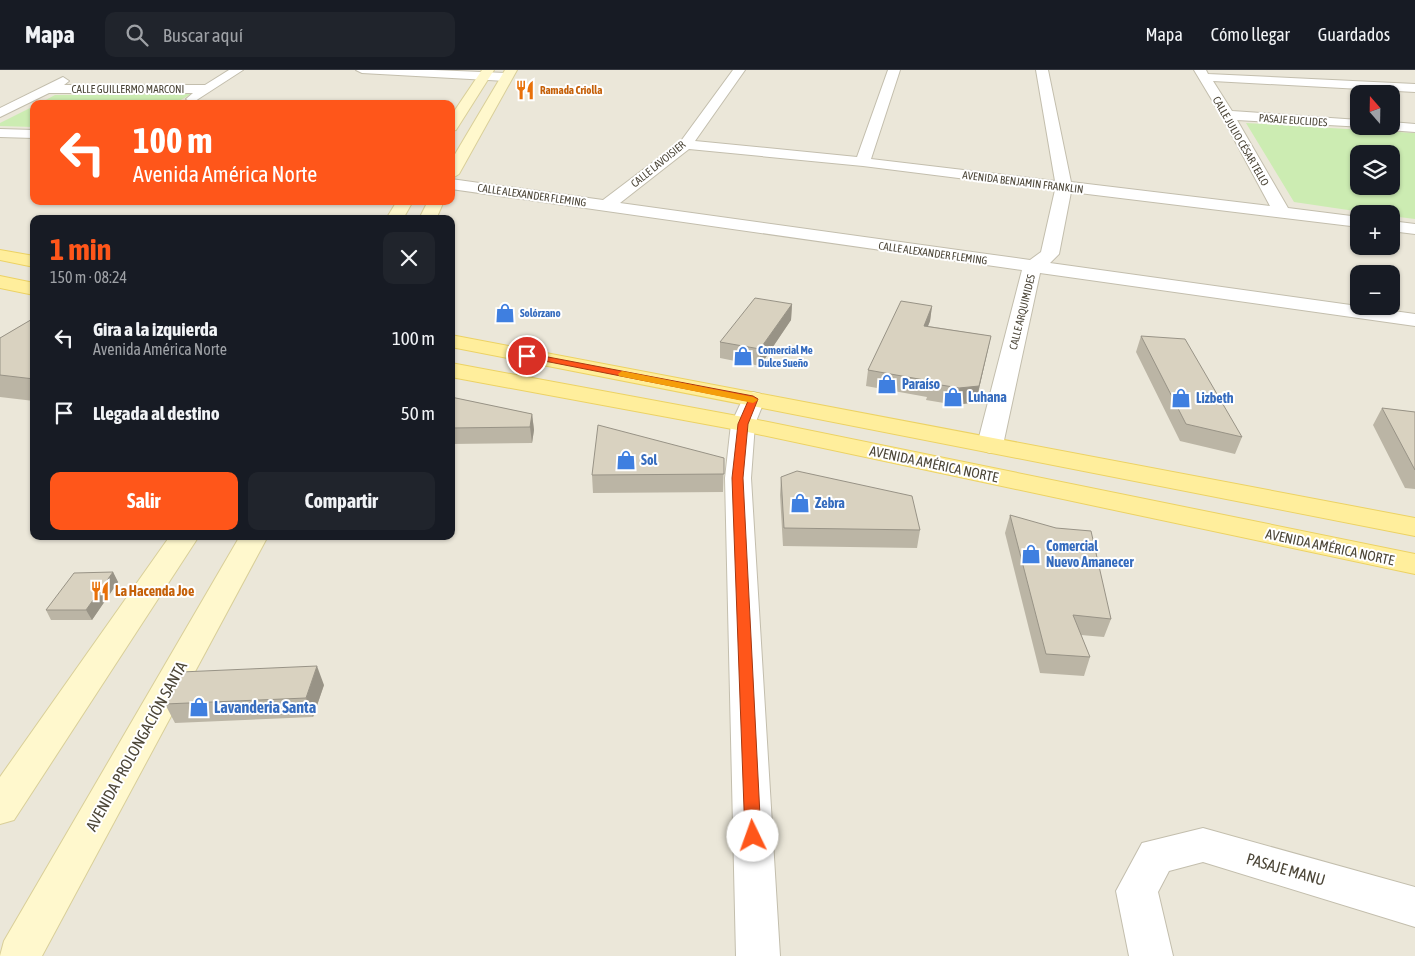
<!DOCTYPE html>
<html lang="es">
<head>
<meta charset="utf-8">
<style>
  body { margin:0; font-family:"Asap Condensed",sans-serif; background:#20242c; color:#f1f3f6; height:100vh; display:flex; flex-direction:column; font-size:19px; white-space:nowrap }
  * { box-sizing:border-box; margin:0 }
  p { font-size:16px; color:#9ea1a6 }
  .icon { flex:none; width:28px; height:28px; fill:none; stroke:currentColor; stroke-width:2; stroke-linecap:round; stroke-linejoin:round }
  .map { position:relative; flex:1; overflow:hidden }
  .sheet { position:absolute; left:30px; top:145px; width:425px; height:325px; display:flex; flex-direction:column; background:#171b24; border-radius:10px; box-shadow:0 1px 4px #0004 }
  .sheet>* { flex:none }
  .banner { position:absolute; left:30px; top:30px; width:425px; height:105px; border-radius:10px; box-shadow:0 1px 4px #0004; background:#ff561a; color:#fff; overflow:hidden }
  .needle { width:32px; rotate:340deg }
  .buttons { position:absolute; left:1350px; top:15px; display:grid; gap:10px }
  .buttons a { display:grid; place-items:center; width:50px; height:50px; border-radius:10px; background:#171b24; box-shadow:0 1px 4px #0004; font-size:25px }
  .pin { position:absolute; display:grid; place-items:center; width:42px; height:42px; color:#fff; margin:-21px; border:2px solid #fff; border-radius:50%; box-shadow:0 1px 5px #0007 }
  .me { position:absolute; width:55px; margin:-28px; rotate:357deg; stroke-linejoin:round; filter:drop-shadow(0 0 4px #0008) }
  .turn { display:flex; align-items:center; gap:18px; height:105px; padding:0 20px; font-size:22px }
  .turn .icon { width:65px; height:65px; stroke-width:2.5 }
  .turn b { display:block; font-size:35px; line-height:42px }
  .round { display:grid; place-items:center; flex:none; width:52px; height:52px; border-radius:10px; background:#20242c }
  .headline { display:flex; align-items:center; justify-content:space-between; height:85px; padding:0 20px }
  h1 { font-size:30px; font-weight:700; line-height:38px; color:#ff561a }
  .cta { display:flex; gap:10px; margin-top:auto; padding:10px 20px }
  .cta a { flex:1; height:58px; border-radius:10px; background:#ff561a; color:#fff; font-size:20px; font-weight:700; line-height:58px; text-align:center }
  .cta a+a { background:#20242c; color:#f1f3f6 }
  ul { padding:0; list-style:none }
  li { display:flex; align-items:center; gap:15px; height:75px; padding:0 20px }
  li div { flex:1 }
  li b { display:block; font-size:19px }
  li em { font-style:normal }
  header { display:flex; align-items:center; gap:30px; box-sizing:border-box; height:70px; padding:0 25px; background:#171b24; border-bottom:1px solid #363941 }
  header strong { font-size:24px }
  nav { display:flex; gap:28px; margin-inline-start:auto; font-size:18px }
  .search { width:350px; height:45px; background:#20242c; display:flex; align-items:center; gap:12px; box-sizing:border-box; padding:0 18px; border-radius:10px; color:#9ea1a6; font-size:19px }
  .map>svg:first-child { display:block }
  .residential { fill:#ebe7d9; fill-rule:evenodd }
  .green { fill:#ccecb2; fill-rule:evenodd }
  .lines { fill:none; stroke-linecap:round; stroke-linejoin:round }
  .street-casing { stroke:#c3bead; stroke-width:2 }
  .secondary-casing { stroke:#d9cf99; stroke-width:2 }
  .primary-casing { stroke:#ecd264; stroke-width:2 }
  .street { fill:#fff; fill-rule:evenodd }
  .secondary { fill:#fff8cd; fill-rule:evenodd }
  .primary { fill:#ffee9c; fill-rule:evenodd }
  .wall { fill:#bbb5a5 }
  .shaded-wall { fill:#989386 }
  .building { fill:#d9d2c0; stroke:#989386 }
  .route { fill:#ff561a; stroke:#a63811 }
  .slow { fill:#f59e0b }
  .labels { text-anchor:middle; stroke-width:4; stroke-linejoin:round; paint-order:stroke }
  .far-street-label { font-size:11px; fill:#4c4638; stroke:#fff }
  .far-food-label { font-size:11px; font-weight:bold; fill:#c56008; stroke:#fff; text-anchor:start }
  .far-shop-label { font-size:11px; font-weight:bold; fill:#366cbe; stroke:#fff; text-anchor:start }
  .shop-label { font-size:14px; font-weight:bold; fill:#366cbe; stroke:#fff; text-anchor:start }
  .street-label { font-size:14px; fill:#4c4638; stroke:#fff }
  .food-label { font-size:14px; font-weight:bold; fill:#c56008; stroke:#fff; text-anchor:start }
  .near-shop-label { font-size:16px; font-weight:bold; fill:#366cbe; stroke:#fff; text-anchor:start }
  .near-street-label { font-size:16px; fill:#4c4638; stroke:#fff }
</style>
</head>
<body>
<header>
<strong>Mapa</strong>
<div class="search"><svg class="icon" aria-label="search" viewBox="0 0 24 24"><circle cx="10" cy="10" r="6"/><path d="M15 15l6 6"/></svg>Buscar aquí</div>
<nav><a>Mapa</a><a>Cómo llegar</a><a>Guardados</a></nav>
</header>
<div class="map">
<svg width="1415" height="886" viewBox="0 0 1415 886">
  <rect width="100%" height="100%" fill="#f6f4eb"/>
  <path class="residential" d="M0,0H1415V886H0ZM1359,24H1391V56H1359ZM34,34H451V131H34ZM1359,84H1391V116H1359ZM1359,144H1391V176H1359ZM34,149H451V466H34ZM1359,204H1391V236H1359Z"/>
  <path class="green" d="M191,24L174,34H38L55,25Z
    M34,36V57L0,56V53Z
    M1246,53L1415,63V149L1391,146V144H1375L1294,132ZM1359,84H1391V116H1359Z"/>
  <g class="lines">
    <defs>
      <path id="street" d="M229,0H243L192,33L186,29L193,23H49L0,47V38L63,7L69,11L64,15H205Z
        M356,0H433L506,3L512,7L506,11L362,3Z
        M733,0H745L695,71L857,87L888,0H900L871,89L1055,111L1036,0H1048L1071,112L1270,136L1221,45L1194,0H1206L1208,4L1415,14V22L1213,11L1232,41L1359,50V56L1364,57L1237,50L1288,138L1359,147V157L1071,122L1059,184L1050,193L1415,244V256L1040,203L1003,375L999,380L990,383L981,380L977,375L1022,200L451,119V109L603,130L681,71ZM689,79L863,96L1055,120L1041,182L1030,190L620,133Z
        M1391,52L1415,54V62L1389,60L1382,56H1391Z
        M0,59L34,60V68L0,67Z
        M1391,151L1415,154V164L1391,161Z
        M753,322L761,324L765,329L755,354L751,408L780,886H736L725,408L731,354L745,324Z
        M1203,758L1415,817V857L1203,792L1169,801L1158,822L1173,886H1129L1116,821L1142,773Z"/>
      <path id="secondary" d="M482,0H494L456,60L451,61V46Z
        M505,0H517L459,104L451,109V91Z
        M397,131H413L403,149H386Z
        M428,131H444L436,149H419Z
        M170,466H199L14,750L0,754V707Z
        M240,466H268L42,886H0L4,871Z"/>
      <path id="primary" d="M0,180L34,186V197L0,190Z
        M0,206L34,213V225L0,218Z
        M451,265L1415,448V466L451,277Z
        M451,293L743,347L1415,484V504L743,361L451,307Z"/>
    </defs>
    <use href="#street" class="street-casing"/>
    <use href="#secondary" class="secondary-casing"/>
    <use href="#primary" class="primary-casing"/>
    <use href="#street" class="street"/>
    <use href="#secondary" class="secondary"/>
    <use href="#primary" class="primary"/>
  </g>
  <path class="wall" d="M792,234L791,250L760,296L720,288V272Z
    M932,236L930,251L928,256L991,266L976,332L956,335L926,330L927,327L866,316L868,300Z
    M34,248V331L0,327V268Z
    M1141,266L1242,367L1235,384L1180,371L1136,282Z
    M451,327L532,344L534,360L532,373L451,374Z
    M1382,338L1415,342V419L1405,418L1373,355Z
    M724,388L723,422L593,423L592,405Z
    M781,407L920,460L917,478L783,476L780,425Z
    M1010,445L1111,549L1104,567L1081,565L1090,587L1084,606L1040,603L1005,463Z
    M113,502L118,512L92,550H51L46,540Z
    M324,615L313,647L175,653L165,634Z"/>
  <path class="shaded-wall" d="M792,234L791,250L760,296V279Z
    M932,236L930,251L922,271L924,256Z
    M991,266L976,332L956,335L959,318Z
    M532,344L534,360L532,373L530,357Z
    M113,502L118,512L92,550L86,540Z
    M317,596L324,615L313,647L306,628Z"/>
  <path class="building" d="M755,228L792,234L760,279L720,272Z
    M901,231L932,236L924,256L991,266L979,316L959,318L929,313L930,311L868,300Z
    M34,248V309L0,305V268Z
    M1141,266L1185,269L1242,367L1186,354Z
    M451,327L532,344L530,357L451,358Z
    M1382,338L1415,342V400Z
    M598,355L724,388V404L592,405Z
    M797,401L912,426L920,460L784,458L781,407Z
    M1010,445L1056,458L1091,461L1111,549L1073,545L1090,587L1046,584Z
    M113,502L86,540H46L74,503Z
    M317,596L306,628L165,634L181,602Z"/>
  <path class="route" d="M527,283L753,326L758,329L748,354L743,408L761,766L759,772L753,774L747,772L745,766L732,408L738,354L748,331L524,287L522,286Z"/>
  <path class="slow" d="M622,301L753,327L758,330L753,333L619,306L618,304Z"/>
  <defs>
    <symbol id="restaurant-bare" viewBox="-9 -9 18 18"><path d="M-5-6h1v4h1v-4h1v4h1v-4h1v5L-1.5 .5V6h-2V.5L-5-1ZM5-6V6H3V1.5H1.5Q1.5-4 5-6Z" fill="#e8710a" stroke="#fff" stroke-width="2.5" paint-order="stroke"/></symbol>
    <symbol id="shop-bare" viewBox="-9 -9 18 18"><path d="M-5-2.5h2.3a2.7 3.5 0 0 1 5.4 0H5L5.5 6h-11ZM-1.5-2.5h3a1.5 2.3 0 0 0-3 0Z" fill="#3f7fe0" stroke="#fff" stroke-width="2.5" paint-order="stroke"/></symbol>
  </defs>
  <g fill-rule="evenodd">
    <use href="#restaurant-bare" x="511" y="6" width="28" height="28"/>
    <use href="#shop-bare" x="491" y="229" width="28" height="28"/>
    <use href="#shop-bare" x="729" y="272" width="28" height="28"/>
    <use href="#shop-bare" x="873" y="300" width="28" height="28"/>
    <use href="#shop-bare" x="939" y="313" width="28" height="28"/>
    <use href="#shop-bare" x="1167" y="314" width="28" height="28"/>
    <use href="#shop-bare" x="612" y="376" width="28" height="28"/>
    <use href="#shop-bare" x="786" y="419" width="28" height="28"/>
    <use href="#shop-bare" x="1017" y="470" width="28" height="28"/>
    <use href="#restaurant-bare" x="86" y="507" width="28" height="28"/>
    <use href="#shop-bare" x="185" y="623" width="28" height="28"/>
  </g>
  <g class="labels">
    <g class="far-street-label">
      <text x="128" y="23">CALLE GUILLERMO MARCONI</text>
      <text transform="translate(1293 50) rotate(4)" y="4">PASAJE EUCLIDES</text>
      <text transform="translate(1241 71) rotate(60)" y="4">CALLE JULIO CÉSAR TELLO</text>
      <text transform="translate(658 94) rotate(-39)" y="4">CALLE LAVOISIER</text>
      <text transform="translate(1023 112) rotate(7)" y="4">AVENIDA BENJAMIN FRANKLIN</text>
      <text transform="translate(532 125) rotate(8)" y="4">CALLE ALEXANDER FLEMING</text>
      <text transform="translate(933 183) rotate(8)" y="4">CALLE ALEXANDER FLEMING</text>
      <text transform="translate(1022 242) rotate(-76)" y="4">CALLE ARQUIMIDES</text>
    </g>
    <g class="far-food-label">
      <text x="540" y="24">Ramada Criolla</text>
    </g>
    <g class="far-shop-label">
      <text x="520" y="247">Solórzano</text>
      <text x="758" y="284">Comercial Me<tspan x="758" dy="13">Dulce Sueño</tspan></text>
    </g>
    <g class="shop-label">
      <text x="902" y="319">Paraíso</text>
      <text x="968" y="332">Luhana</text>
      <text x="1196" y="333">Lizbeth</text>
      <text x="641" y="395">Sol</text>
      <text x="815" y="438">Zebra</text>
      <text x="1046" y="481">Comercial<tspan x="1046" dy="16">Nuevo Amanecer</tspan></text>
    </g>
    <g class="street-label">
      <text transform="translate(934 394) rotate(12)" y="5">AVENIDA AMÉRICA NORTE</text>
      <text transform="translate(1330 477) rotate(12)" y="5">AVENIDA AMÉRICA NORTE</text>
    </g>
    <g class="food-label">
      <text x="115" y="526">La Hacenda Joe</text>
    </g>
    <g class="near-shop-label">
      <text x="214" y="643">Lavanderia Santa</text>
    </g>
    <g class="near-street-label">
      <text transform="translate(136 676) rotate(-61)" y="6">AVENIDA PROLONGACIÓN SANTA</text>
      <text transform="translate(1286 799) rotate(16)" y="6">PASAJE MANU</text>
    </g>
  </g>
</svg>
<div class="buttons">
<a><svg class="needle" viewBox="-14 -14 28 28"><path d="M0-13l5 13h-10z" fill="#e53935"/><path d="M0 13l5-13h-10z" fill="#9ea1a6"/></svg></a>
<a><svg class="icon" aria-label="layers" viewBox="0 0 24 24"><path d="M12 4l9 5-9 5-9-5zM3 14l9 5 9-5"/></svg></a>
<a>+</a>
<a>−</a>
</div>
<div class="pin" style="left:527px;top:286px;background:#d93025"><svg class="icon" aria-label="arrive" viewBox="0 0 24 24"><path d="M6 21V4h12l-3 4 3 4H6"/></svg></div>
<svg class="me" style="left:753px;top:766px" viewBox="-20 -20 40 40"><circle r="19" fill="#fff"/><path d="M0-13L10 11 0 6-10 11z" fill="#ff561a"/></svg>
<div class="banner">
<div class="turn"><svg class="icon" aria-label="left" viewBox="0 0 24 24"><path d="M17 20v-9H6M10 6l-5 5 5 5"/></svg><div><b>100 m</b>Avenida América Norte</div></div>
</div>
<section class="sheet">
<div class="headline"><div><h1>1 min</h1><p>150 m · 08:24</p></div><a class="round"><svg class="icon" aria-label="close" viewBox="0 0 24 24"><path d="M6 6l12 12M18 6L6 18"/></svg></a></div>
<ul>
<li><svg class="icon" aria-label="left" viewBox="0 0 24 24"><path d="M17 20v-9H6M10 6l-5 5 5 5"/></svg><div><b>Gira a la izquierda</b><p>Avenida América Norte</p></div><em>100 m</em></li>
<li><svg class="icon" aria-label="arrive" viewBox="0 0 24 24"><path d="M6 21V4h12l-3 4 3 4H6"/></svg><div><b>Llegada al destino</b></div><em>50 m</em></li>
</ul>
<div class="cta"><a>Salir</a><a>Compartir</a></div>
</section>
</div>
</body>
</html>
